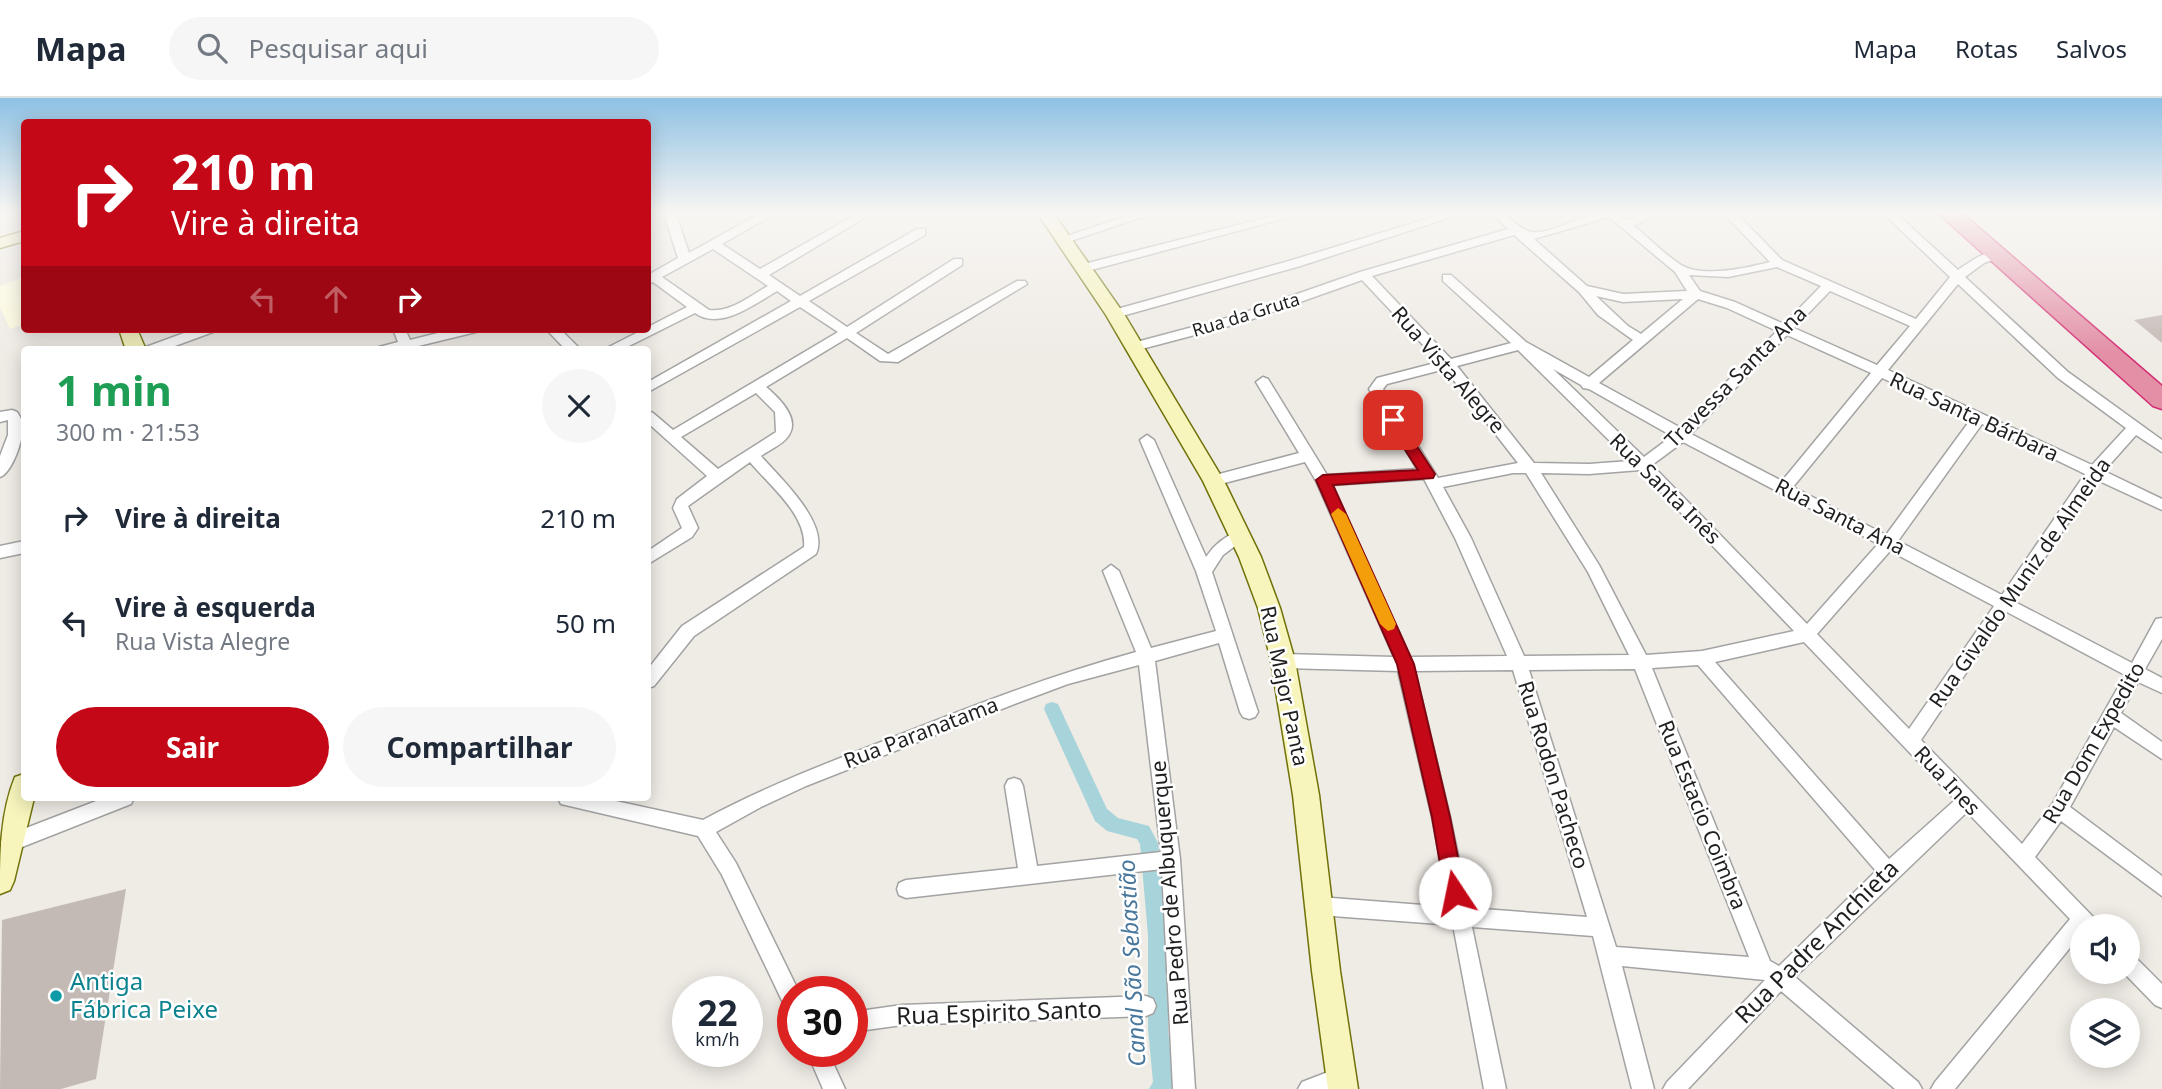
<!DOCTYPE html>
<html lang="pt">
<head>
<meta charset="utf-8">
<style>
  body { margin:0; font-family:"Noto Sans",sans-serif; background:#f6f6f7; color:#1f2937; height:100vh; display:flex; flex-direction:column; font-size:26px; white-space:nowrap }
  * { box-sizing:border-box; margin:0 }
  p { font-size:23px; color:#747a83 }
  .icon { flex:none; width:38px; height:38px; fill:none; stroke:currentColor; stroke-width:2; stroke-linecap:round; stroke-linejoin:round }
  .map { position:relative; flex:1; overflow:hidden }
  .panel { position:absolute; left:21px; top:248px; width:630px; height:455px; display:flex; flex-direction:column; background:#fff; border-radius:7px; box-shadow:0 4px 18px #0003 }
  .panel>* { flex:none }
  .banner { position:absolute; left:21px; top:21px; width:630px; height:214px; border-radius:7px; box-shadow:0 4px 18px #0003; background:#c50818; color:#fff; overflow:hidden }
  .fabs { position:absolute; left:2070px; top:816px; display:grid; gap:14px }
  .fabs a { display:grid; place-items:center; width:70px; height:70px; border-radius:50%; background:#fff; box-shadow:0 4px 18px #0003; font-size:35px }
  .speed { position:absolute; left:672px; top:878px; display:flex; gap:14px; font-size:35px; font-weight:700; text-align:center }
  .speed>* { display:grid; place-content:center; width:91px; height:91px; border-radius:50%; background:#fff; box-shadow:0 4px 18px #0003; line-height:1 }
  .speed small { font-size:18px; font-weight:400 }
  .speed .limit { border:10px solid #d22; background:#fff; color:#111 }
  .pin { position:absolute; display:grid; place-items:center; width:60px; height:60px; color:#fff; margin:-30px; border-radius:14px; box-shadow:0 4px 10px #0006 }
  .me { position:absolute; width:77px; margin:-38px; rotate:349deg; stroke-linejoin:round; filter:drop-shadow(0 0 5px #0008) }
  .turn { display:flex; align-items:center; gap:24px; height:147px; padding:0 35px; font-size:32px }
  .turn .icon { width:91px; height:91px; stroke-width:2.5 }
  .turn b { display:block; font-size:49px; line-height:60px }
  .lanes { display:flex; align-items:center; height:66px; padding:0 35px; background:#0003; justify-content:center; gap:35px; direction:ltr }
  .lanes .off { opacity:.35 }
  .round { display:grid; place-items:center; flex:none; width:74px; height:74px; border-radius:37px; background:#f6f6f7 }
  .overview { display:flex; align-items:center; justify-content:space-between; height:119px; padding:0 35px }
  h1 { font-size:42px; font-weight:700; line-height:52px; color:#1e9e55 }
  .cta { display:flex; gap:14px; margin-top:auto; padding:14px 35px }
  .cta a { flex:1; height:80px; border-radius:42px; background:#c50818; color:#fff; font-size:28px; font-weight:700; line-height:80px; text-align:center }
  .cta a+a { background:#f6f6f7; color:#1f2937 }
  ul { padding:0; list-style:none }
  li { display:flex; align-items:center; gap:21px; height:105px; padding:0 35px }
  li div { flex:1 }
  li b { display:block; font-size:26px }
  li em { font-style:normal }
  header { display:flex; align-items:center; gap:42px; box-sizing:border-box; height:98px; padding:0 35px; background:#fff; border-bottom:2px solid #e0e1e3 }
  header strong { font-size:33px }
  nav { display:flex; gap:38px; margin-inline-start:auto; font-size:24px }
  .search { width:490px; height:63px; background:#f6f6f7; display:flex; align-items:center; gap:18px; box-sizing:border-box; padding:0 24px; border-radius:38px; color:#747a83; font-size:26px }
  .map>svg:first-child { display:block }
  .education { fill:#fefbe0 }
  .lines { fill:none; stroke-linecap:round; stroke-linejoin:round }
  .canal { fill:#a7d4db; fill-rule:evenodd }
  .building { fill:#c4bab5 }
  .street-casing { stroke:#a3a3a3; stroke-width:3 }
  .secondary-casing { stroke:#707209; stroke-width:3 }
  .highway-casing { stroke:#d42c73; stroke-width:3 }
  .street { fill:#fff; fill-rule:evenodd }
  .secondary { fill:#f7f5bc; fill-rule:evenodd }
  .highway { fill:#e390a7; fill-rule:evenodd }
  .route { fill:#c50818; stroke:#800510; stroke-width:2 }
  .slow { fill:#f59e0b }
  .culture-dot { fill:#0f9aa8; stroke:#fff; stroke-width:2.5 }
  .labels { text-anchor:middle; stroke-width:5; stroke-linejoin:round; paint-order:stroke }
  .far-street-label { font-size:18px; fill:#1f1f1f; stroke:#fff }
  .street-label { font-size:21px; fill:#1f1f1f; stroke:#fff }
  .water-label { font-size:23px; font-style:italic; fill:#49789c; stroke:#fff }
  .near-street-label { font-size:24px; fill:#1f1f1f; stroke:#fff }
  .near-culture-label { font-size:24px; fill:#0d838f; stroke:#fff; text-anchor:start }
</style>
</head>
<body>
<header>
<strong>Mapa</strong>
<div class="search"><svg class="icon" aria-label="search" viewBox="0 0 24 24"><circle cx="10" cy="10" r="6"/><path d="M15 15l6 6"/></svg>Pesquisar aqui</div>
<nav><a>Mapa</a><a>Rotas</a><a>Salvos</a></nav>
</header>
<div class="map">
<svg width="2162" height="991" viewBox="0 0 2162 991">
  <rect width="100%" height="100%" fill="#efebe5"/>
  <path class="education" d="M24,179V226L10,231L0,209V188Z"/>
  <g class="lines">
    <path class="canal" d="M1052,604L1058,606L1107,711L1118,720L1149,728L1158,745L1168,837V931L1173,984L1171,991H1149L1153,984L1148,931V837L1140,746L1137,741L1107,733L1095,723L1044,611L1046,606Z"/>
  </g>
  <path class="building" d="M2162,217V245L2134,222Z
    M126,791L96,981L61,991H0L2,822Z"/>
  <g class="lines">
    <defs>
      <path id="street" d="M664,116H676L689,155L759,116H774L722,146L760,171L857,116H871L769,177L800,198L917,131H925V137L809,203L847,229L954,161H962V167L856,235L888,256L1017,183H1025L1027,186L898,264L880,263L847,240L766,289C778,299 800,320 789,337C784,346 769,352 761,358C779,379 830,425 816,456L694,538L654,588L648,590V571L682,528L804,449C807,417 769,387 750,364L688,408L698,430L692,439L648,466V453L682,430L673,410L677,401L707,378L648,325V313L653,315L673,332L838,234L800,209L648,294V284L791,203L777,193C755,206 720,233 695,215L621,252H603L687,209L653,184L648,186V177L678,160ZM713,151L768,188C750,198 730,215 709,212L662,179ZM756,295L775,314L776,334L718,371L681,339Z
        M1133,116H1151L1068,144H1060L1058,141Z
        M1281,116H1301L1084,174L1078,170L1080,167Z
        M1443,116H1461L1297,169L1115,220L1109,216L1110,213L1289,163Z
        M1492,116H1505C1513,123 1521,132 1532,134C1558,138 1599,100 1627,122L1641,116H1657L1634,128C1649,140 1664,156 1681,167C1702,180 1747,170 1770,164L1724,116H1737L1782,162L1916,221L1950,179L1884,116H1897L1958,172C1971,163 1985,152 2001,153V159L1984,165L1965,179L2068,274L2162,342V354L2136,337L2104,373L2162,401V412L2097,382L2015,504L2132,565L2156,521L2162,520V541L2145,571L2162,580V595L2138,584L2121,615L2162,644V661L2114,629L2070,709L2162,778V798L2061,723L2035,759L2096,822L2099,828H2082V835L1955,991H1931L1935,984L2070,821L1967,714L1795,879L1918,984L1922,991H1895L1781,893L1688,991H1663L1667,984L1765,882L1622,868L1654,991H1632L1593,838L1472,829L1506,991H1484L1453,827L1319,817L1312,814L1309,808L1312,802L1319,799L1449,809L1432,719L1398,573L1283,570L1277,568L1275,563L1277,558L1283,556L1394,559L1316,383L1305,364L1213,388L1206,383L1208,379L1299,355L1256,284L1263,279L1268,281L1327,377L1417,371L1369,291L1377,280L1439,264L1362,182L1244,224L1134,253L1127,249L1129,246L1234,218L1360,174L1508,131ZM1609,119L1675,174L1687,193L1623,196L1587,188L1534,141ZM1514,137L1579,194L1598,217L1633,242L1589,279L1526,244L1451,177H1443V183L1511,245L1451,261L1372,178ZM1777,169L1821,188L1784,226L1735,204L1700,193L1689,177L1728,179ZM1958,186L2058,280L2126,330L2092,367L1888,272ZM1830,193L1910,228L1877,267L1794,230ZM1596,198L1623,204L1683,201L1641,236L1628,228ZM1698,201L1727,210L1777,233L1681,330L1599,285ZM1787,237L1871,275L1782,383L1691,336ZM1518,252L1630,363L1589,366L1534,365L1457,268ZM1445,271L1518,365L1438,380L1383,291L1387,286ZM1553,271L1581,287L1583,290L1589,291L1672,338L1644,359ZM1882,280L1971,321L1886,437L1793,389ZM1982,326L2085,376L2002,497L1898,443ZM1683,344L1878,446L1807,526L1652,367ZM1640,372L1794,533L1702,553L1646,557L1599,467L1541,375L1589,376ZM1513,375H1526L1588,474L1629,557L1524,558L1471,440L1443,389ZM1424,381L1455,440L1507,558L1410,559L1332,387ZM1890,453L1994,508L1909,631L1817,536ZM2007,514L2125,577L2053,705L2022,746L1921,642ZM1804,544L1955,702L1889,761L1715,564ZM1698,567L1876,773L1779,868L1770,863L1652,570ZM1635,571L1749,859L1616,849L1529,572ZM1513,572L1587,819L1469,810L1450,719L1415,573Z
        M195,231H214L213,234L164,252H144L146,249Z
        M393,231H405L410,242L454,231H477L476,234L402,252H377L379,249L398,244Z
        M546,231H560L581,252H566Z
        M12,312L17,314C20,319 23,323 23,329C23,342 12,375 0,379V358L8,337V322L0,324V314Z
        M1147,337L1154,342L1206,459C1214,447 1225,438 1239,433L1247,439L1223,457L1212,474L1258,614L1255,619L1249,621L1243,619L1240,614L1219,545L1155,563L1180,761L1195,991H1173L1162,771L906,800L899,797L897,791L899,785L906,782L1018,770L1005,688L1008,682L1014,680L1020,682L1023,688L1037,768L1161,754L1139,567L1068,586L1017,605L806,688L761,709L716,734L736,765L799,894H793V914L786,911L722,777L698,738L561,706L558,700H602L703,722C766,688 832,663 899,637C977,606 1055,576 1136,554L1103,473L1111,467L1119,473L1151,550L1216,533L1196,473L1140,342Z
        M24,443V455L0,460V448Z
        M104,700H134L131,706L17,751L10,753L3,751L1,745L3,739Z
        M2128,856L2135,859L2162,886V910L2155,907L2122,873H2128Z
        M1146,898L1153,901L1156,908L1153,915L1146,918L902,927L852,934V914L902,907Z
        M807,954H828L845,991H823Z
        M1341,969L1348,972L1351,979L1348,986L1337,991H1298L1302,984Z"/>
      <path id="secondary" d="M1038,116H1054L1124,216L1224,383L1261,459L1280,510L1295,563L1319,697L1340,873L1358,991H1328L1312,873L1293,697L1271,563L1258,510L1239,459L1203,383L1106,217Z
        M24,133V143L0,150V140Z
        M119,231H137L146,252H126Z
        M24,676V700H34L14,783L10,792L0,796C0,756 0,716 15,679Z"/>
      <path id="highway" d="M1939,116H1963L2162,288V311L2153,308Z"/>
    </defs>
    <use href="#street" class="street-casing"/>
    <use href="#secondary" class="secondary-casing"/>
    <use href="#highway" class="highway-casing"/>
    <use href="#street" class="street"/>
    <use href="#secondary" class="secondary"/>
    <use href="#highway" class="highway"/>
  </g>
  <linearGradient id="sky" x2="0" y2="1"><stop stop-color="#8ec1e3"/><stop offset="0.45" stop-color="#f8f6f3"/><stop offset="1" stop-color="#f8f6f3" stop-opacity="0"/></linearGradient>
  <rect width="2162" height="255" fill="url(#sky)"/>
  <path class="route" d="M1393,317L1398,319L1433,373L1435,376L1433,380L1333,387L1414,566L1450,719L1465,795L1462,801L1455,804L1448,801L1445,795L1432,719L1397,566L1316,382L1323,377L1418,372L1386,322Z"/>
  <path class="slow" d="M1338,410L1346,416L1396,526L1394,531L1388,533L1380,526L1331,416Z"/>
  <circle class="culture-dot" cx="56" cy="898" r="7"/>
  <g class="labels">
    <g class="far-street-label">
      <text transform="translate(1246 217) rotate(-17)" y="6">Rua da Gruta</text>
    </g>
    <g class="street-label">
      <text transform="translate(1448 272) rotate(49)" y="7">Rua Vista Alegre</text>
      <text transform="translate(1736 279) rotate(-45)" y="7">Travessa Santa Ana</text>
      <text transform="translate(1974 319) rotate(25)" y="7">Rua Santa Bárbara</text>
      <text transform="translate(1665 391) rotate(45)" y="7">Rua Santa Inês</text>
      <text transform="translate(1840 419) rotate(27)" y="7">Rua Santa Ana</text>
      <text transform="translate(2020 485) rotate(-55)" y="7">Rua Givaldo Muniz de Almeida</text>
      <text transform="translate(1284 588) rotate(78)" y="7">Rua Major Panta</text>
      <text transform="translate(921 635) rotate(-21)" y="7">Rua Paranatama</text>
      <text transform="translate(2094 645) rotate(-60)" y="7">Rua Dom Expedito</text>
      <text transform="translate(1553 677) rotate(73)" y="7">Rua Rodon Pacheco</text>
      <text transform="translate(1947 683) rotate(47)" y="7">Rua Ines</text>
      <text transform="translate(1702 717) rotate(68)" y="7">Rua Estacio Coimbra</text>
      <text transform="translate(1170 795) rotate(-95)" y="7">Rua Pedro de Albuquerque</text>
    </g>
    <g class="water-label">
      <text transform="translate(1132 865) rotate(-93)" y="8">Canal São Sebastião</text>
    </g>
    <g class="near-street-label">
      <text transform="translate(1817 844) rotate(-45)" y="8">Rua Padre Anchieta</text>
      <text transform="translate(999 915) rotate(-2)" y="8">Rua Espirito Santo</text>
    </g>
    <g class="near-culture-label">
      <text x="70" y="892">Antiga<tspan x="70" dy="28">Fábrica Peixe</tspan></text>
    </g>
  </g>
</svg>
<div class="fabs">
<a><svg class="icon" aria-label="sound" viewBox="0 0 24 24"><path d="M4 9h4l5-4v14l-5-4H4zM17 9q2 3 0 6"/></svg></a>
<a><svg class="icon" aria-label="layers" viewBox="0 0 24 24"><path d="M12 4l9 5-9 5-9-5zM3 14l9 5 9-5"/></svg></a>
</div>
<div class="speed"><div>22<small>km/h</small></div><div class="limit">30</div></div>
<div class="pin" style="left:1393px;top:322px;background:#d93025"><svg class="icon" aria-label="arrive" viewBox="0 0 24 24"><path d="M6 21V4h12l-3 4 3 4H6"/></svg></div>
<svg class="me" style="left:1455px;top:795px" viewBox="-20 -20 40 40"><circle r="19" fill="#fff"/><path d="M0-13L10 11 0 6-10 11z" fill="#c50818"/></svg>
<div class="banner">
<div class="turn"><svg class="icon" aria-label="right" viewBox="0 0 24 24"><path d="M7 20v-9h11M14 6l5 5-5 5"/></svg><div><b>210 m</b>Vire à direita</div></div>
<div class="lanes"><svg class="icon off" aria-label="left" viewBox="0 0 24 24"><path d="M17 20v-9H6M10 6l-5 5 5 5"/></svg><svg class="icon off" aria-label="ahead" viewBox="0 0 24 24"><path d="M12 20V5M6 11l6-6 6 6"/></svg><svg class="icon" aria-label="right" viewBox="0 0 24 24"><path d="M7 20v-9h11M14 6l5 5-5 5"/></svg></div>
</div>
<section class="panel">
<div class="overview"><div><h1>1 min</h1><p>300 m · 21:53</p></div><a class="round"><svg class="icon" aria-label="close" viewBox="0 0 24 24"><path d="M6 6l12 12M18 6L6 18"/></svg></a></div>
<ul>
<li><svg class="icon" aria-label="right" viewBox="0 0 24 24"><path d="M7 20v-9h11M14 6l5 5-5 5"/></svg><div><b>Vire à direita</b></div><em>210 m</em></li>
<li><svg class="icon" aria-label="left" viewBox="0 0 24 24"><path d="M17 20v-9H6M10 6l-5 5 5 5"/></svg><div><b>Vire à esquerda</b><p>Rua Vista Alegre</p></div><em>50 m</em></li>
</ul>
<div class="cta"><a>Sair</a><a>Compartilhar</a></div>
</section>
</div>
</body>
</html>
